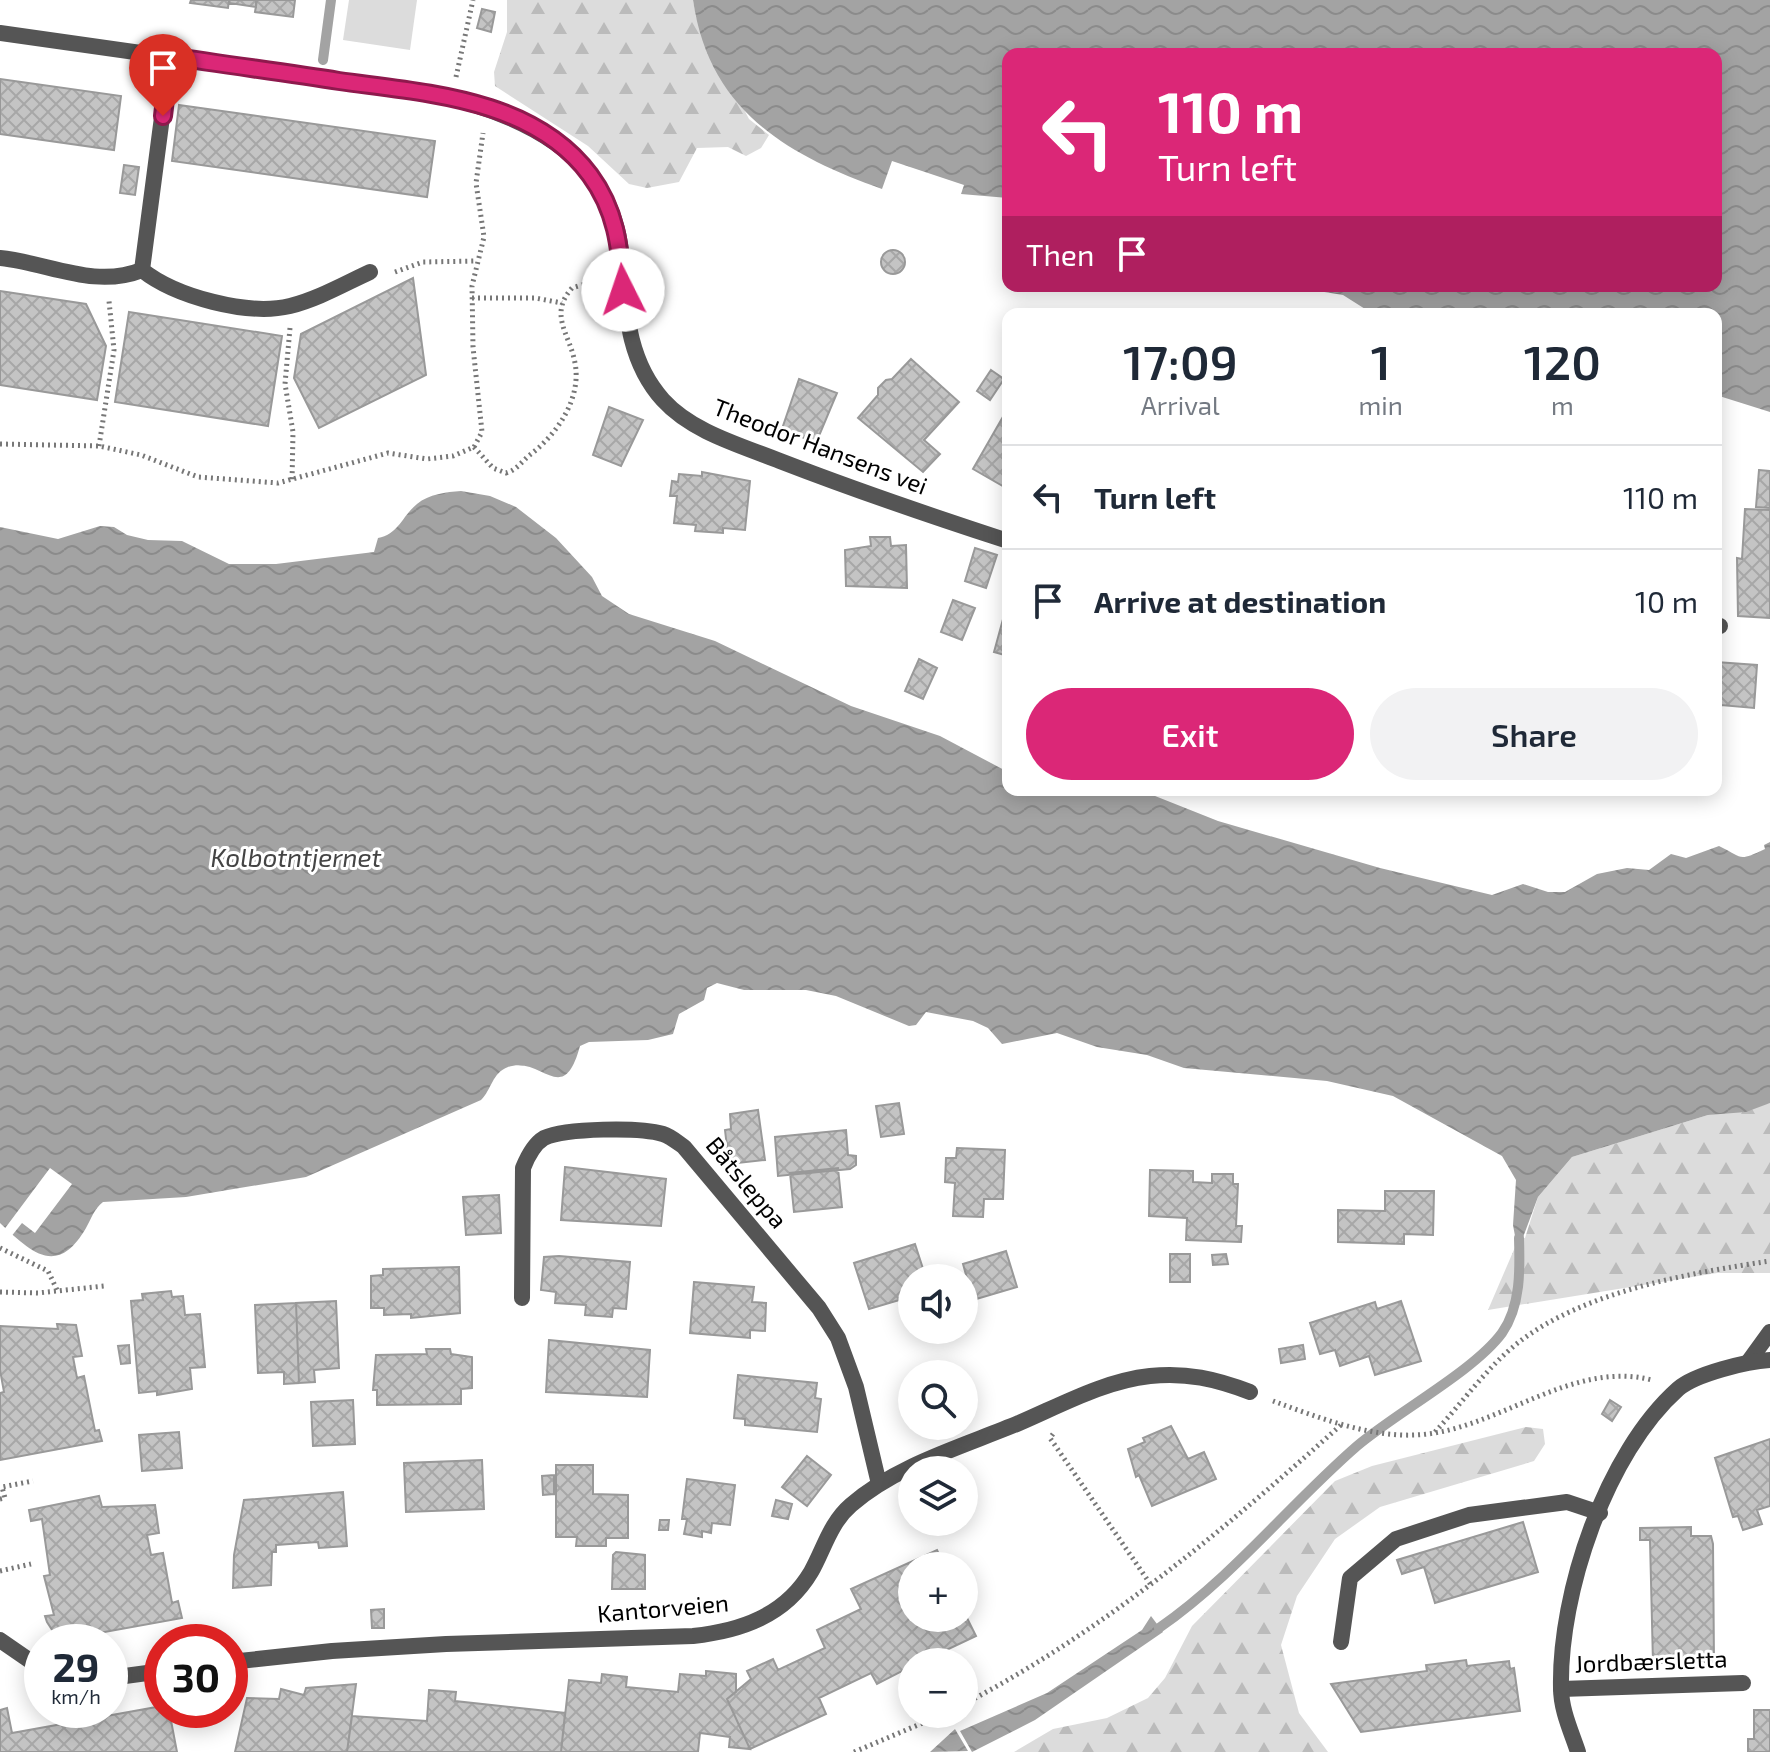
<!DOCTYPE html>
<html lang="en">
<head>
<meta charset="utf-8">
<style>
  body { margin:0; font-family:"Exo 2",sans-serif; background:#f2f2f3; color:#1f2937; height:100vh; display:flex; flex-direction:column; font-size:30px; white-space:nowrap }
  * { box-sizing:border-box; margin:0 }
  p { font-size:26px; color:#747a83 }
  .icon { flex:none; width:44px; height:44px; fill:none; stroke:currentColor; stroke-width:2; stroke-linecap:round; stroke-linejoin:round }
  .map { position:relative; flex:1; overflow:hidden }
  .details { position:absolute; left:1002px; top:308px; width:720px; height:488px; display:flex; flex-direction:column; background:#fff; border-radius:16px; box-shadow:0 4px 20px #0003 }
  .details>* { flex:none }
  .banner { position:absolute; left:1002px; top:48px; width:720px; height:244px; border-radius:16px; box-shadow:0 4px 20px #0003; background:#db2777; color:#fff; overflow:hidden }
  .buttons { position:absolute; left:898px; top:1264px; display:grid; gap:16px }
  .buttons a { display:grid; place-items:center; width:80px; height:80px; border-radius:50%; background:#fff; box-shadow:0 4px 20px #0003; font-size:40px }
  .speed { position:absolute; left:24px; top:1624px; display:flex; gap:16px; font-size:40px; font-weight:700; text-align:center }
  .speed>* { display:grid; place-content:center; width:104px; height:104px; border-radius:50%; background:#fff; box-shadow:0 4px 20px #0003; line-height:1 }
  .speed small { font-size:20px; font-weight:400 }
  .speed .limit { border:12px solid #d22; background:#fff; color:#111 }
  .pin { position:absolute; display:grid; place-items:center; width:68px; height:68px; color:#fff; margin:-82px -34px; border-radius:50% 50% 50% 0; rotate:-45deg; box-shadow:0 0 8px #0007 }
  .pin .icon { rotate:45deg }
  .me { position:absolute; width:88px; margin:-44px; rotate:356deg; stroke-linejoin:round; filter:drop-shadow(0 0 6px #0008) }
  .turn { display:flex; align-items:center; gap:28px; height:168px; padding:0 24px; font-size:36px }
  .turn .icon { width:104px; height:104px; stroke-width:2.5 }
  .turn b { display:block; font-size:56px; line-height:68px }
  .then { display:flex; align-items:center; height:76px; padding:0 24px; background:#0003; gap:16px; font-size:30px }
  .eta { display:flex; justify-content:space-evenly; align-items:center; height:136px; text-align:center }
  .eta b { font-size:48px; font-weight:600; line-height:56px }
  .action { display:flex; gap:16px; margin-top:auto; padding:16px 24px }
  .action a { flex:1; height:92px; border-radius:48px; background:#db2777; color:#fff; font-size:32px; font-weight:600; line-height:92px; text-align:center }
  .action a+a { background:#f2f2f3; color:#1f2937 }
  ul { padding:0; list-style:none }
  li { display:flex; align-items:center; gap:24px; height:104px; padding:0 24px; border-top:2px solid #e0e1e3 }
  li div { flex:1 }
  li b { display:block; font-size:30px }
  li em { font-style:normal }
  .map>svg:first-child { display:block }
  .forest { fill:url(#forest-firs) }
  .pitch { fill:#dcdcdc }
  .water { fill:url(#water-waves) }
  .pier { fill:#fff }
  .lines { fill:none; stroke-linecap:round; stroke-linejoin:round }
  .stream { stroke:#a3a3a3; stroke-width:10 }
  .building { fill:url(#building-cross-hatch); stroke:#999; stroke-width:2 }
  .path { stroke:#777; stroke-width:5; stroke-dasharray:2 4; stroke-linecap:butt }
  .service { stroke:#555; stroke-width:16 }
  .minor { stroke:#555; stroke-width:16 }
  .route-casing { stroke:#8e194d; stroke-width:20 }
  .route { stroke:#db2777; stroke-width:14 }
  .labels { text-anchor:middle; stroke-width:6; stroke-linejoin:round; paint-order:stroke }
  .street-label { font-size:24px; fill:#000; stroke:#fff }
  .water-label { font-size:26px; font-style:italic; fill:#444; stroke:#fff }
</style>
</head>
<body>
<div class="map">
<svg width="1770" height="1752" viewBox="0 0 1770 1752">
  <defs>
    <pattern id="forest-firs" width="22" height="20" patternUnits="userSpaceOnUse" patternTransform="scale(2)"><rect width="22" height="20" fill="#dcdcdc"/><path d="M5 1l3.5 6h-7zM16 11l3.5 6h-7z" fill="#bbb"/></pattern>
    <pattern id="water-waves" width="16" height="10" patternUnits="userSpaceOnUse" patternTransform="scale(2)"><rect width="16" height="10" fill="#a3a3a3"/><path d="M0 5q4-4 8 0t8 0" fill="none" stroke="#8b8b8b"/></pattern>
    <pattern id="building-cross-hatch" width="8" height="8" patternUnits="userSpaceOnUse" patternTransform="scale(2)"><rect width="8" height="8" fill="#c4c4c4"/><path d="M0 0l8 8M0 8l8-8" fill="none" stroke="#a7a7a7"/></pattern>
  </defs>
  <rect width="100%" height="100%" fill="#fff"/>
  <path class="forest" d="M507,0H693L696,17L749,119L769,135L761,148L746,156L728,147L697,148L679,182L647,188L629,184L588,146L495,86L494,72L507,32Z
    M1770,1103V1273H1717L1488,1310L1519,1238H1525L1538,1197L1572,1157L1708,1115Z
    M1526,1427L1543,1429L1545,1444L1534,1461L1380,1507L1335,1539L1297,1596L1281,1645L1299,1713L1328,1752H1014L1053,1729L1107,1718L1148,1698L1165,1678L1192,1626L1335,1481L1372,1466Z"/>
  <path class="pitch" d="M349,0H417L410,50L343,40Z"/>
  <path class="water" d="M693,0H1770V412L1716,395V314H1373L1343,295L1287,286H1716V54H1008V198L961,194L964,185L892,161L882,189C786,155 709,110 693,0Z
    M461,491L490,496L516,507L556,538L592,577L602,596L629,614L715,641L851,706L940,736L1008,772V790H1140L1218,821L1380,868L1492,895L1523,884L1548,892H1565L1597,874L1627,868L1649,870L1671,854L1686,858L1719,846C1744,858 1737,862 1765,849L1764,845L1770,842V1103L1746,1112L1708,1115L1572,1157L1538,1197L1522,1240L1515,1236L1513,1225L1516,1180L1502,1156L1393,1096L1327,1081L1184,1068L1147,1055L1097,1047L1057,1033L1002,1044L988,1028L973,1021L926,1012L916,1025L909,1026L836,996L806,990H744L717,983L707,988L704,1000L679,1014L673,1034L648,1040L589,1042L580,1046C563,1109 542,1055 508,1067C492,1073 492,1089 481,1100L306,1177L186,1197L103,1202C94,1209 91,1219 86,1228C57,1278 31,1252 0,1223V527L58,539L100,526L114,527L127,535L148,540L182,541L229,564H276L374,552L378,538C399,534 402,516 417,504C429,494 446,492 461,491Z
    M1151,1616L1163,1632L1035,1720L972,1752L960,1731L1047,1693L1142,1630Z
    M955,1729L968,1751L930,1752Z"/>
  <path class="pier" d="M50,1168L72,1184L35,1233L22,1223L10,1238L3,1231Z"/>
  <g class="lines">
    <path class="stream" d="M323,60L331,0
      M1159,1628C1234,1576 1289,1505 1357,1446C1397,1412 1474,1371 1502,1333C1521,1306 1520,1269 1519,1238"/>
  </g>
  <path class="building" d="M191,0H229L228,8L190,3Z
    M230,0H256V7L229,3Z
    M257,0H295L293,17L255,12Z
    M482,9L495,12L491,32L477,28Z
    M0,79L121,96L114,150L0,134Z
    M179,105L435,141L427,197L172,161Z
    M124,165L139,167L135,195L120,193Z
    M881 262a12 12 0 1 1 24 0a12 12 0 1 1-24 0Z
    M413,278L426,375L319,428L294,378L301,334Z
    M0,291L86,304L106,346L97,400L0,385Z
    M129,312L282,336L268,426L115,402Z
    M911,359L959,402L924,440L940,454L923,472L858,418L878,395V388L886,380L892,379Z
    M991,370L1004,379L990,400L977,391Z
    M799,379L837,393L816,443L782,429Z
    M609,407L643,420L621,466L593,455Z
    M1008,408V489L973,469Z
    M1759,470L1770,471V508L1756,507Z
    M702,472L750,481L745,530L723,528V533L695,531L696,525L674,523L677,496H670L672,481L678,482L679,474L702,476Z
    M1745,509L1770,510V618L1738,616L1737,558L1742,559Z
    M870,537H890L891,546L906,545L907,588L846,586L845,550L871,546Z
    M975,548L997,555L986,588L965,581Z
    M953,600L975,608L962,640L941,632Z
    M1008,601V656L994,652Z
    M919,659L937,668L923,699L905,691Z
    M1716,662L1757,665L1754,708L1721,705L1718,739Z
    M899,1103L904,1134L881,1137L876,1106Z
    M758,1110L765,1160L729,1164L725,1130L731,1129L730,1114Z
    M846,1130L848,1155L856,1156V1165L850,1169L778,1176L775,1137Z
    M957,1148L1005,1150L1003,1199H984L983,1217L953,1216L955,1183L945,1182L946,1158H956Z
    M565,1167L666,1179L661,1226L561,1220Z
    M838,1168L842,1207L794,1212L790,1173Z
    M1150,1170L1193,1171V1182L1212,1183V1174H1233V1184H1238L1236,1226H1242L1241,1242L1186,1240L1187,1218L1149,1216Z
    M1385,1191H1434L1433,1235L1404,1234V1244L1338,1242V1210L1385,1211Z
    M499,1195L501,1233L466,1235L463,1197Z
    M915,1244L926,1278H912V1300L907,1301L906,1298L869,1309L854,1263Z
    M1006,1251L1017,1287L973,1300L963,1264Z
    M1170,1254H1190V1282H1170Z
    M1226,1254L1228,1264L1213,1265L1212,1255Z
    M559,1256L630,1262L626,1309L613,1308L612,1317L585,1315L586,1305L555,1303L556,1292L541,1290L544,1257Z
    M459,1267L460,1313L411,1318V1314L384,1315V1308H371V1276L383,1275V1269Z
    M694,1282L754,1287L752,1302L766,1303L765,1331L750,1330V1338L690,1333Z
    M171,1291L172,1297L183,1296L185,1315L200,1314L205,1367L190,1368L192,1389L157,1395V1391L139,1393L131,1301L143,1300L142,1294Z
    M336,1301L339,1368L314,1370L315,1382L299,1383L296,1303Z
    M1401,1301L1421,1361L1375,1375L1369,1356L1340,1366L1335,1350L1320,1354L1310,1323L1375,1302L1377,1309Z
    M296,1303L299,1383L284,1384V1372L258,1373L255,1305Z
    M57,1324L76,1325L82,1356L73,1357L77,1378L84,1376L95,1431L99,1430L102,1441L0,1460V1393L4,1392L0,1370V1326L58,1329Z
    M549,1340L650,1350L647,1397L546,1392Z
    M129,1345L130,1363L121,1364L118,1346Z
    M1303,1345L1305,1359L1281,1363L1279,1349Z
    M426,1349H450L451,1354L472,1357V1388L461,1389V1404L377,1405V1390H373L376,1355L427,1354Z
    M738,1375L817,1383L815,1398L821,1399L817,1432L745,1425V1419L734,1418Z
    M353,1400L355,1444L313,1446L311,1402Z
    M1610,1400L1621,1407L1612,1421L1602,1414Z
    M1171,1426L1188,1459L1204,1452L1216,1479L1152,1506L1139,1475L1136,1477L1128,1449L1145,1442L1143,1438Z
    M179,1432L182,1468L142,1471L139,1435Z
    M1770,1439V1506L1757,1510L1762,1524L1743,1530L1738,1516L1733,1517L1715,1458Z
    M807,1456L831,1475L807,1506L782,1487Z
    M482,1460L484,1509L406,1512L404,1463Z
    M556,1465H593V1494L628,1495V1538H606V1546H576L577,1537H556Z
    M554,1475V1494L543,1495L542,1476Z
    M687,1479L735,1485L730,1525L712,1523L711,1533L702,1531V1537L684,1534L687,1519H682Z
    M343,1492L347,1546L319,1548L318,1542L276,1545V1552H272L271,1585L233,1588L234,1555L244,1500Z
    M99,1496L102,1507L155,1505L159,1533L147,1535L151,1555L163,1553L172,1603L178,1601L182,1618L66,1639L56,1636L47,1622L45,1616L54,1615L44,1576L50,1575L42,1519L31,1521L29,1510Z
    M776,1500L792,1504L788,1519L772,1516Z
    M660,1520H669L668,1530H659Z
    M1523,1522L1538,1572L1435,1603L1424,1567L1402,1574L1397,1560Z
    M1691,1527V1536H1711L1713,1544L1714,1662L1653,1663L1650,1540H1640V1528Z
    M937,1550L944,1566H912V1618H964V1612L976,1636L921,1662H912V1666L877,1684L871,1673L819,1698L826,1714L750,1749L727,1699L751,1679L747,1671L773,1659L778,1670L825,1648L817,1630L861,1609L851,1589Z
    M616,1552L645,1555V1589H612L613,1555Z
    M384,1609V1628H372L371,1610Z
    M1466,1660L1467,1666L1509,1661L1510,1669L1514,1668L1520,1711L1361,1732L1331,1684L1427,1671L1426,1665Z
    M706,1671L736,1674V1692L727,1699L750,1749L729,1747L730,1737L700,1733L698,1752H561L569,1680L601,1683L602,1674L627,1677L626,1687L678,1692L680,1674L706,1676Z
    M356,1684L347,1752H235L247,1698L279,1699L281,1689L304,1695L306,1688Z
    M429,1690L456,1692L455,1701L565,1713L561,1752H347L352,1716L427,1721Z
    M162,1706V1710H169L177,1752H0V1710L7,1708L12,1733Z
    M1754,1710H1770V1752H1748V1739H1754Z"/>
  <g class="lines">
    <path class="path" d="M456,77L473,0
      M395,272L423,262L475,261
      M472,298H535L562,303
      M290,328L285,384L293,432L292,482
      M0,444L99,446L141,455L198,477L278,483L388,453L427,459L453,456L474,447L482,432L473,347L472,286L484,237L476,183L483,133
      M99,446L114,350L109,301
      M474,447L493,468L506,473C517,470 522,461 531,454C556,435 582,399 575,363C570,334 548,315 572,288L601,279
      M0,1248L48,1271L58,1292
      M0,1292L38,1293L104,1286
      M1273,1401C1317,1417 1368,1437 1415,1435C1496,1432 1570,1359 1652,1380
      M1435,1432C1462,1403 1488,1366 1519,1342C1585,1291 1690,1273 1770,1261
      M1053,1434L1050,1438L1151,1585
      M0,1499L5,1498L2,1487L33,1481
      M0,1571L31,1564
      M964,1704C1104,1631 1225,1529 1342,1424
      M854,1752L944,1714"/>
    <path class="service" d="M0,258C49,263 94,289 142,270
      M142,270C176,297 248,316 290,306C318,299 344,284 370,272
      M142,270L170,56
      M1749,1361L1770,1332
      M1341,1642L1350,1578L1396,1539L1469,1515L1567,1502L1600,1513
      M1561,1689L1743,1683"/>
    <path class="minor" d="M0,33L431,94C517,112 611,153 621,252C626,304 625,358 663,400C692,432 740,445 780,461C855,490 931,516 1008,541
      M1716,626H1720
      M522,1298L523,1168C527,1158 534,1144 544,1138C566,1128 640,1127 663,1134C670,1136 677,1142 684,1147L819,1308L838,1338L856,1387L879,1484
      M0,1640L42,1669
      M230,1662L332,1651L446,1644L693,1636C740,1631 785,1616 811,1572C824,1549 830,1523 851,1505C897,1465 964,1446 1019,1423C1061,1405 1104,1381 1150,1376C1186,1372 1216,1379 1250,1392
      M110,1678L162,1671
      M1578,1752C1571,1731 1561,1710 1561,1688C1559,1593 1606,1453 1678,1389C1695,1374 1748,1361 1770,1360"/>
  </g>
  <g class="lines">
    <defs>
      <path id="route" d="M163,116L170,56C226,65 283,72 339,81C425,93 533,98 590,175C616,210 620,247 623,290"/>
    </defs>
    <use href="#route" class="route-casing"/>
    <use href="#route" class="route"/>
  </g>
  <g class="labels">
    <g class="street-label">
      <text transform="translate(820 447) rotate(21)" y="8">Theodor Hansens vei</text>
      <text transform="translate(746 1183) rotate(50)" y="8">Båtsleppa</text>
      <text transform="translate(663 1609) rotate(-5)" y="8">Kantorveien</text>
      <text transform="translate(1651 1662) rotate(-2)" y="8">Jordbærsletta</text>
    </g>
    <g class="water-label">
      <text x="296" y="867">Kolbotntjernet</text>
    </g>
  </g>
</svg>
<div class="buttons">
<a><svg class="icon" aria-label="sound" viewBox="0 0 24 24"><path d="M4 9h4l5-4v14l-5-4H4zM17 9q2 3 0 6"/></svg></a>
<a><svg class="icon" aria-label="search" viewBox="0 0 24 24"><circle cx="10" cy="10" r="6"/><path d="M15 15l6 6"/></svg></a>
<a><svg class="icon" aria-label="layers" viewBox="0 0 24 24"><path d="M12 4l9 5-9 5-9-5zM3 14l9 5 9-5"/></svg></a>
<a>+</a>
<a>−</a>
</div>
<div class="speed"><div>29<small>km/h</small></div><div class="limit">30</div></div>
<div class="pin" style="left:163px;top:116px;background:#d93025"><svg class="icon" aria-label="arrive" viewBox="0 0 24 24"><path d="M6 21V4h12l-3 4 3 4H6"/></svg></div>
<svg class="me" style="left:623px;top:290px" viewBox="-20 -20 40 40"><circle r="19" fill="#fff"/><path d="M0-13L10 11 0 6-10 11z" fill="#db2777"/></svg>
<div class="banner">
<div class="turn"><svg class="icon" aria-label="left" viewBox="0 0 24 24"><path d="M17 20v-9H6M10 6l-5 5 5 5"/></svg><div><b>110 m</b>Turn left</div></div>
<div class="then">Then<svg class="icon" aria-label="arrive" viewBox="0 0 24 24"><path d="M6 21V4h12l-3 4 3 4H6"/></svg></div>
</div>
<section class="details">
<div class="eta">
<div><b>17:09</b><p>Arrival</p></div>
<div><b>1</b><p>min</p></div>
<div><b>120</b><p>m</p></div>
</div>
<ul>
<li><svg class="icon" aria-label="left" viewBox="0 0 24 24"><path d="M17 20v-9H6M10 6l-5 5 5 5"/></svg><div><b>Turn left</b></div><em>110 m</em></li>
<li><svg class="icon" aria-label="arrive" viewBox="0 0 24 24"><path d="M6 21V4h12l-3 4 3 4H6"/></svg><div><b>Arrive at destination</b></div><em>10 m</em></li>
</ul>
<div class="action"><a>Exit</a><a>Share</a></div>
</section>
</div>
</body>
</html>
